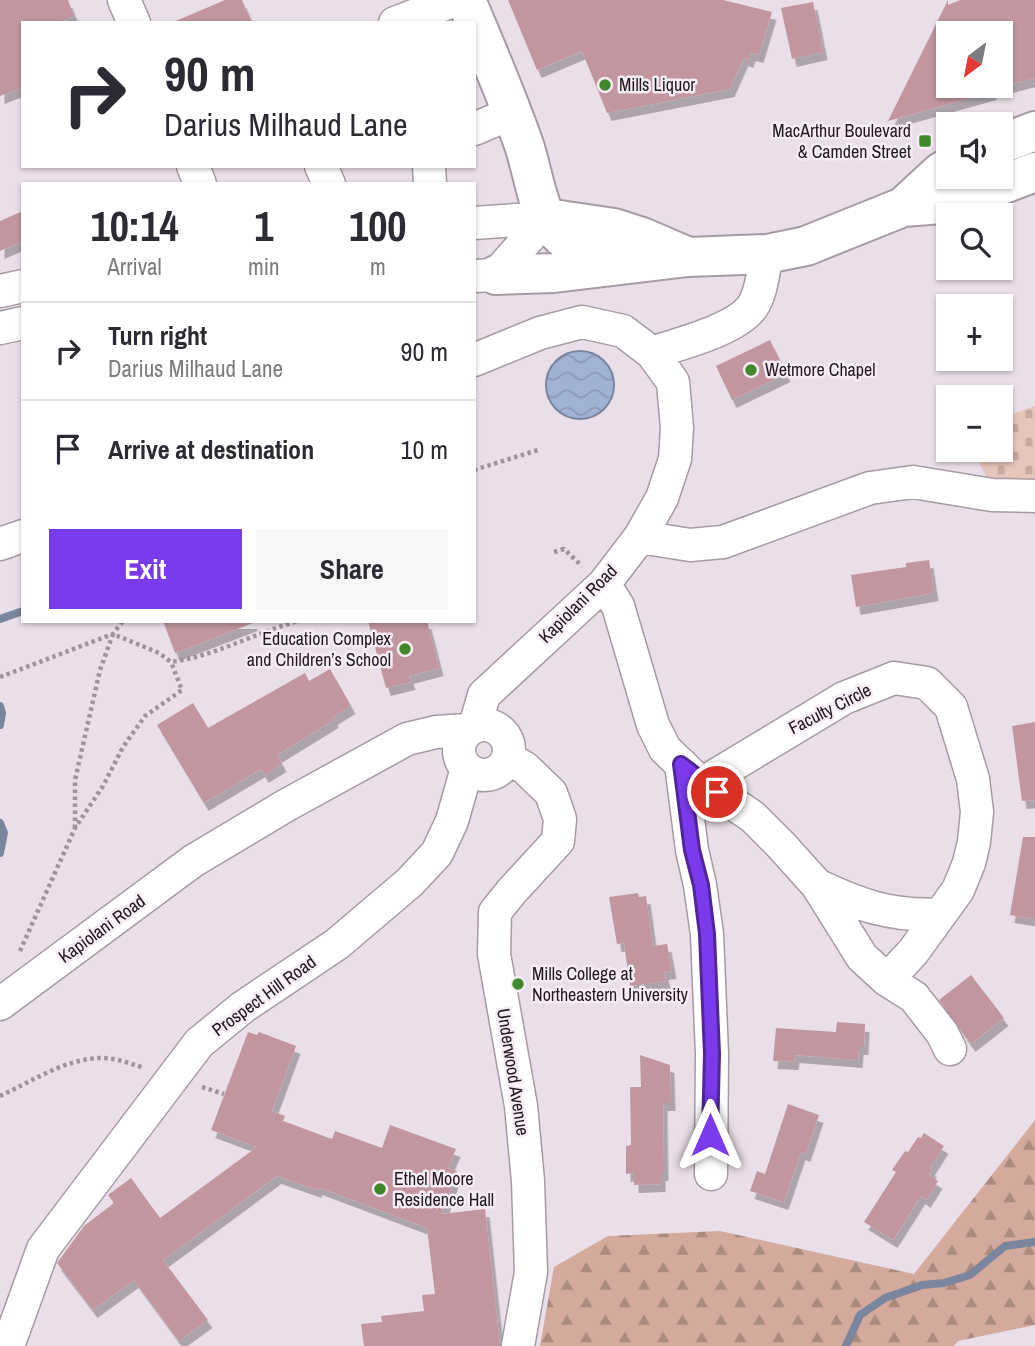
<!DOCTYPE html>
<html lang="en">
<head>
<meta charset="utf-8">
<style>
  body { margin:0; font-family:"Archivo Narrow",sans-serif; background:#f7f7f7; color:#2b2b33; height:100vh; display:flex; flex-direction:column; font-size:26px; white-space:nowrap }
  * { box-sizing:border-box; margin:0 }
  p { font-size:23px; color:#7c7c81 }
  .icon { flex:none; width:38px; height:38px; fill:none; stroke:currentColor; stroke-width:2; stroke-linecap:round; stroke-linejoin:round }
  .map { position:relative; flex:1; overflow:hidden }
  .details { position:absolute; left:21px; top:182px; width:455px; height:441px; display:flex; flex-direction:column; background:#fff; border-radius:0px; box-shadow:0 2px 5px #0004 }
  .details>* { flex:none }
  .top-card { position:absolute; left:21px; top:21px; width:455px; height:147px; border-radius:0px; box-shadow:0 2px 5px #0004; background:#fff; color:#2b2b33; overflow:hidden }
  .needle { width:46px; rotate:212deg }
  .fabs { position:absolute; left:936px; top:21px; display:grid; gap:14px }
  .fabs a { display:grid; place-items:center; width:77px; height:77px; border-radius:0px; background:#fff; box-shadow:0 2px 5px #0004; font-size:35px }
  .pin { position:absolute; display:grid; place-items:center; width:60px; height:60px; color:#fff; margin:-30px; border:4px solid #fff; border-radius:50%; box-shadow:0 2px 7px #0007 }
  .me { position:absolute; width:77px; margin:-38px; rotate:0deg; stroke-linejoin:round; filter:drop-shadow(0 0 5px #0008) }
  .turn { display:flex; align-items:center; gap:24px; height:147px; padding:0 28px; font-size:32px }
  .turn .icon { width:91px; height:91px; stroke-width:2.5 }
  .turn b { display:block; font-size:49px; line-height:60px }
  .eta { display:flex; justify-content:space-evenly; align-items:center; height:119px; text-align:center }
  .eta b { font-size:42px; font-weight:700; line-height:49px }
  .cta { display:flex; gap:14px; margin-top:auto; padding:14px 28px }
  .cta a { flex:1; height:80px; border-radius:0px; background:#7c3aed; color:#fff; font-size:28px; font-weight:700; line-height:80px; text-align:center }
  .cta a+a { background:#f7f7f7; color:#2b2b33 }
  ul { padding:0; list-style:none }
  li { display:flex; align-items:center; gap:21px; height:98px; padding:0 28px; border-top:2px solid #e1e1e2 }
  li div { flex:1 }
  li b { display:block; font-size:26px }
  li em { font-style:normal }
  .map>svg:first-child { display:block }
  .forest { fill:url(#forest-firs) }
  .cemetery { fill:url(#cemetery-stones) }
  .water { fill:url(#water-waves); stroke:#7a859e; stroke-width:2 }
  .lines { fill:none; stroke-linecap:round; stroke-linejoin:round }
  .stream { stroke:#7a859e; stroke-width:8 }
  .building { fill:#c1969f; filter:url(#shadow) }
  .minor-casing { stroke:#a69ba4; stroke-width:35 }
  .major-casing { stroke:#a69ba4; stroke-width:42 }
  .path { stroke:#9c949a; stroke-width:4.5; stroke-dasharray:3.5 3.5; stroke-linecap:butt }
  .minor { stroke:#fff; stroke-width:32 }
  .major { stroke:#fff; stroke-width:38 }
  .route-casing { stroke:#51269a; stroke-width:18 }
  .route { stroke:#7c3aed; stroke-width:12 }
  .poi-dot { fill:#41872b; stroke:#f7ecf5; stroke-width:2.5 }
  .labels { text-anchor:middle; stroke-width:5; stroke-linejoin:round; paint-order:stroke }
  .poi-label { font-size:18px; fill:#1e1a1d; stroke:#f7ecf5; text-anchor:start }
  .street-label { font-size:18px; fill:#1e1a1d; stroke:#f7ecf5 }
</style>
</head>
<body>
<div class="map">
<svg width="1035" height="1346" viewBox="0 0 1035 1346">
  <defs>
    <pattern id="forest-firs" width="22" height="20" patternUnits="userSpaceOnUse" patternTransform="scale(1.75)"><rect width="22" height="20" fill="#d4aa9c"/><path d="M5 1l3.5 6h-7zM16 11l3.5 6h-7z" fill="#ab8a7f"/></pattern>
    <pattern id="cemetery-stones" width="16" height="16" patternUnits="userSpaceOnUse" patternTransform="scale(1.75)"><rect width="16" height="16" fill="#e7c5bb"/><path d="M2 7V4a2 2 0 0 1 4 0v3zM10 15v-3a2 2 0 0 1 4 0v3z" fill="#c6a9a0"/></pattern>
    <pattern id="water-waves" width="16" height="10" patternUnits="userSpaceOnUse" patternTransform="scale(1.75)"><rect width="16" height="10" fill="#a1b3d5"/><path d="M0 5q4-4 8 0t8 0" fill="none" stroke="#8a99b6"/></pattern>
    <filter id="shadow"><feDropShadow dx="4.5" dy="8" stdDeviation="0" flood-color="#0004"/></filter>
  </defs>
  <rect width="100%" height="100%" fill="#eadfe8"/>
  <path class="forest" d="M1035,1120V1325L958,1341L954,1346H540L554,1267L608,1236L720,1231L914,1274Z"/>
  <path class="cemetery" d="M1035,406V480L989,483L975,454L978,450H1001V421L1006,416Z"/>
  <path class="water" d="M546 385a34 34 0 1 1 68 0a34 34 0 1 1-68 0Z"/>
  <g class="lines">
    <path class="stream" d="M0,619L23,611
      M0,706L2,713L0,725
      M0,823L4,833L0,853
      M846,1346L860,1315L885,1298L922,1285L944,1283L970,1275L1005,1246L1035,1242"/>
  </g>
  <path class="building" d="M0,0H68L74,16L58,23H23V87L0,96Z
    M225,0H242L252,23H171Z
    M508,0H723L772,12L759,55L751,53L749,60L744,58L730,89L607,113L582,51L537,70Z
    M948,0V5L960,0H1035V78L1001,87V33H948V86H991L992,92L888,121Z
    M813,2L823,52L792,59L781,8Z
    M23,211V241L0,251V221Z
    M770,340L786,374L732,400L716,366Z
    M929,560L934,593L856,607L851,575L906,567V563Z
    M163,621H253V623L175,653Z
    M368,621H427L439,668L409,676L411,682L386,688Z
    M330,669L351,706L333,717L334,720L277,755L282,764L264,775L261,769L204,803L157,725L193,703L208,728L305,673L309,681Z
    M1035,722V800L1022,801L1012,726Z
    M1023,837H1035V919L1010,915Z
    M638,893L639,897L646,896L653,946L667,944L672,971L664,972L666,981L630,986L624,943L617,944L609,897Z
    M971,975L1004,1018L971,1044L939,1000Z
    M837,1022L865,1024L864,1047H859L858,1060L795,1055L794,1062L773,1061L776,1028L836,1032Z
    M248,1032L257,1035L259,1032L296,1046L272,1111L285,1116L283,1121L332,1139L335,1131L382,1148L390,1125L456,1149L448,1168L457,1171L442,1214L485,1209L500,1346H364L361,1324L382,1322L381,1316L424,1311L422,1295L435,1294L427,1228L318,1187L317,1190L277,1176L163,1260L208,1320L179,1341L134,1280L93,1310L57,1263L84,1226L114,1203L108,1195L131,1178L160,1218L257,1147L211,1130Z
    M640,1055L670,1065L671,1103H663L664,1173H661V1184L634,1185V1173L626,1174V1146L631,1145L630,1087H641Z
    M788,1104L819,1115L806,1154L801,1152L784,1202L750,1191L757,1171L765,1174Z
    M924,1133L944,1146L930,1168L932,1169L929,1175L938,1181L926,1200L921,1196L893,1240L864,1222L896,1172L892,1170L905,1151L908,1152L918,1137L921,1138Z"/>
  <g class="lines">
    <defs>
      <path id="minor" d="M124,0L134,23
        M395,23L455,0
        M474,129L512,113
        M193,166L200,184
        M321,166L329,184
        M429,166L430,184
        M474,223L546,218
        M474,276L496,275L546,218
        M0,291L23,286
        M0,328L23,323
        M652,353C678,344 736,330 752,307C762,293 763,271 767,254
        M474,360L540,333L582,322L623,331L652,353L673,382L677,428L675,459L662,498L640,537L604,584L484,695L475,726
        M640,537L690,545L723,542L870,488L913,482L992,495L1035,496
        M0,544L23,536
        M604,584L618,606L653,725L665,749L693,776L753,817L780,844L817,885L862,957L887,980L914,997L942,1033L950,1049
        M459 750a25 25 0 1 1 50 0a25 25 0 1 1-50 0Z
        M508,758L525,768L551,793L560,819L558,841L512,891L495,912L494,954L521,1106L528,1181L531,1272L518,1346
        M681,764L692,850L700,885L707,934L712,1054L711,1174
        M703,783L844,698L894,678L927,683L951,707L973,779L977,812L974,842L969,863L958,890L913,952L887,980
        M817,885C859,905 892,917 940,914
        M0,1004L193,861L285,806L407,739L436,732L467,730
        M8,1346L43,1249L199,1043L243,1007L337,944L410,882L437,853L452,821L467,768"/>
      <path id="major" d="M466,0C486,48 507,96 524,145C531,165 537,204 548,221C564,244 587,257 613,265
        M1001,144L1035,131
        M903,207L941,172L948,168
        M546,218L614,228L642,237L686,256
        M496,275L554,273L688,257L767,254L806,246L903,207L954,203L1035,172"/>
    </defs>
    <use href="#minor" class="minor-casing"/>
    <use href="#major" class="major-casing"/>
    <path class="path" d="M474,470L538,450
      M554,552L564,549L582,566
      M0,677L113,634L123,621
      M75,828V780L100,670L113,634L159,653L171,662C215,656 255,633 298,621
      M20,951L75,828L103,786L123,747L145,716L182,690L171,662
      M202,1087L224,1094
      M0,1096C35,1080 78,1050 118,1060C127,1062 135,1065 144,1068"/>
    <use href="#minor" class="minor"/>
    <use href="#major" class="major"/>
  </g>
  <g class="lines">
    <defs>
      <path id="route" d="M710,1135L712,1054L707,934L701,885L692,850L681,764L717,792"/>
    </defs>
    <use href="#route" class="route-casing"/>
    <use href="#route" class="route"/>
  </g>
  <g class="poi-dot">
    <circle cx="605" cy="85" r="7"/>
    <rect x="918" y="134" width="14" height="14" rx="3.5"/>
    <circle cx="751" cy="370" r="7"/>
    <circle cx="405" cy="649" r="7"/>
    <circle cx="518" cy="984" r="7"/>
    <circle cx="380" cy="1189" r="7"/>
  </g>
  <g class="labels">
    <g class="poi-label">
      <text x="619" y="91">Mills Liquor</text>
      <text x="911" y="137" text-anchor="end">MacArthur Boulevard<tspan x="911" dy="21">&amp; Camden Street</tspan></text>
      <text x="765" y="376">Wetmore Chapel</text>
      <text x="391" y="645" text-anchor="end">Education Complex<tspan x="391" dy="21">and Children’s School</tspan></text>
      <text x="532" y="980">Mills College at<tspan x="532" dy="21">Northeastern University</tspan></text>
      <text x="394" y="1185">Ethel Moore<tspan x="394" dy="21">Residence Hall</tspan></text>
    </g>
    <g class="street-label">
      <text transform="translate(578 604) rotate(-45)" y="6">Kapiolani Road</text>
      <text transform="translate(830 709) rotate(-27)" y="6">Faculty Circle</text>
      <text transform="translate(102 929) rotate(-36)" y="6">Kapiolani Road</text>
      <text transform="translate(264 996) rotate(-36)" y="6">Prospect Hill Road</text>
      <text transform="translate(513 1072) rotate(81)" y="6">Underwood Avenue</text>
    </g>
  </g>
</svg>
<div class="fabs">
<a><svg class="needle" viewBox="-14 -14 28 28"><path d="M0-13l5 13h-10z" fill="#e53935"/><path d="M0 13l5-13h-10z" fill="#7c7c81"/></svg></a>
<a><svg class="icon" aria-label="sound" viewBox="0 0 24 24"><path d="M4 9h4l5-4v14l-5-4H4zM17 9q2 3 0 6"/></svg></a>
<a><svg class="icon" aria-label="search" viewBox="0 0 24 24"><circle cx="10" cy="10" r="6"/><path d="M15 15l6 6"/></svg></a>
<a>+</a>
<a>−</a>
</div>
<div class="pin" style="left:717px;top:792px;background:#d93025"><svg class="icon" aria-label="arrive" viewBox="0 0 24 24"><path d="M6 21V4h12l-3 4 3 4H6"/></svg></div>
<svg class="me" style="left:710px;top:1135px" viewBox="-20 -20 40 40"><path d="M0-17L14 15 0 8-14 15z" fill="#7c3aed" stroke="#fff" stroke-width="4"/></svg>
<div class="top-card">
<div class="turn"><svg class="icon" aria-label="right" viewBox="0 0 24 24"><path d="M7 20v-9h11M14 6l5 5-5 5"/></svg><div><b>90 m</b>Darius Milhaud Lane</div></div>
</div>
<section class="details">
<div class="eta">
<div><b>10:14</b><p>Arrival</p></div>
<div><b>1</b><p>min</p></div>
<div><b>100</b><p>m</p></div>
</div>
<ul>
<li><svg class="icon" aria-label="right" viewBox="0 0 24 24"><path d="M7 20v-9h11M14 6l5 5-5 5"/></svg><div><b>Turn right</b><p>Darius Milhaud Lane</p></div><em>90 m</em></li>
<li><svg class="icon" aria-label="arrive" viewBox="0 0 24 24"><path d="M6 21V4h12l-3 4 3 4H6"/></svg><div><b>Arrive at destination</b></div><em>10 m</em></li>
</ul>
<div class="cta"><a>Exit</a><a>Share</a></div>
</section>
</div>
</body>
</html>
